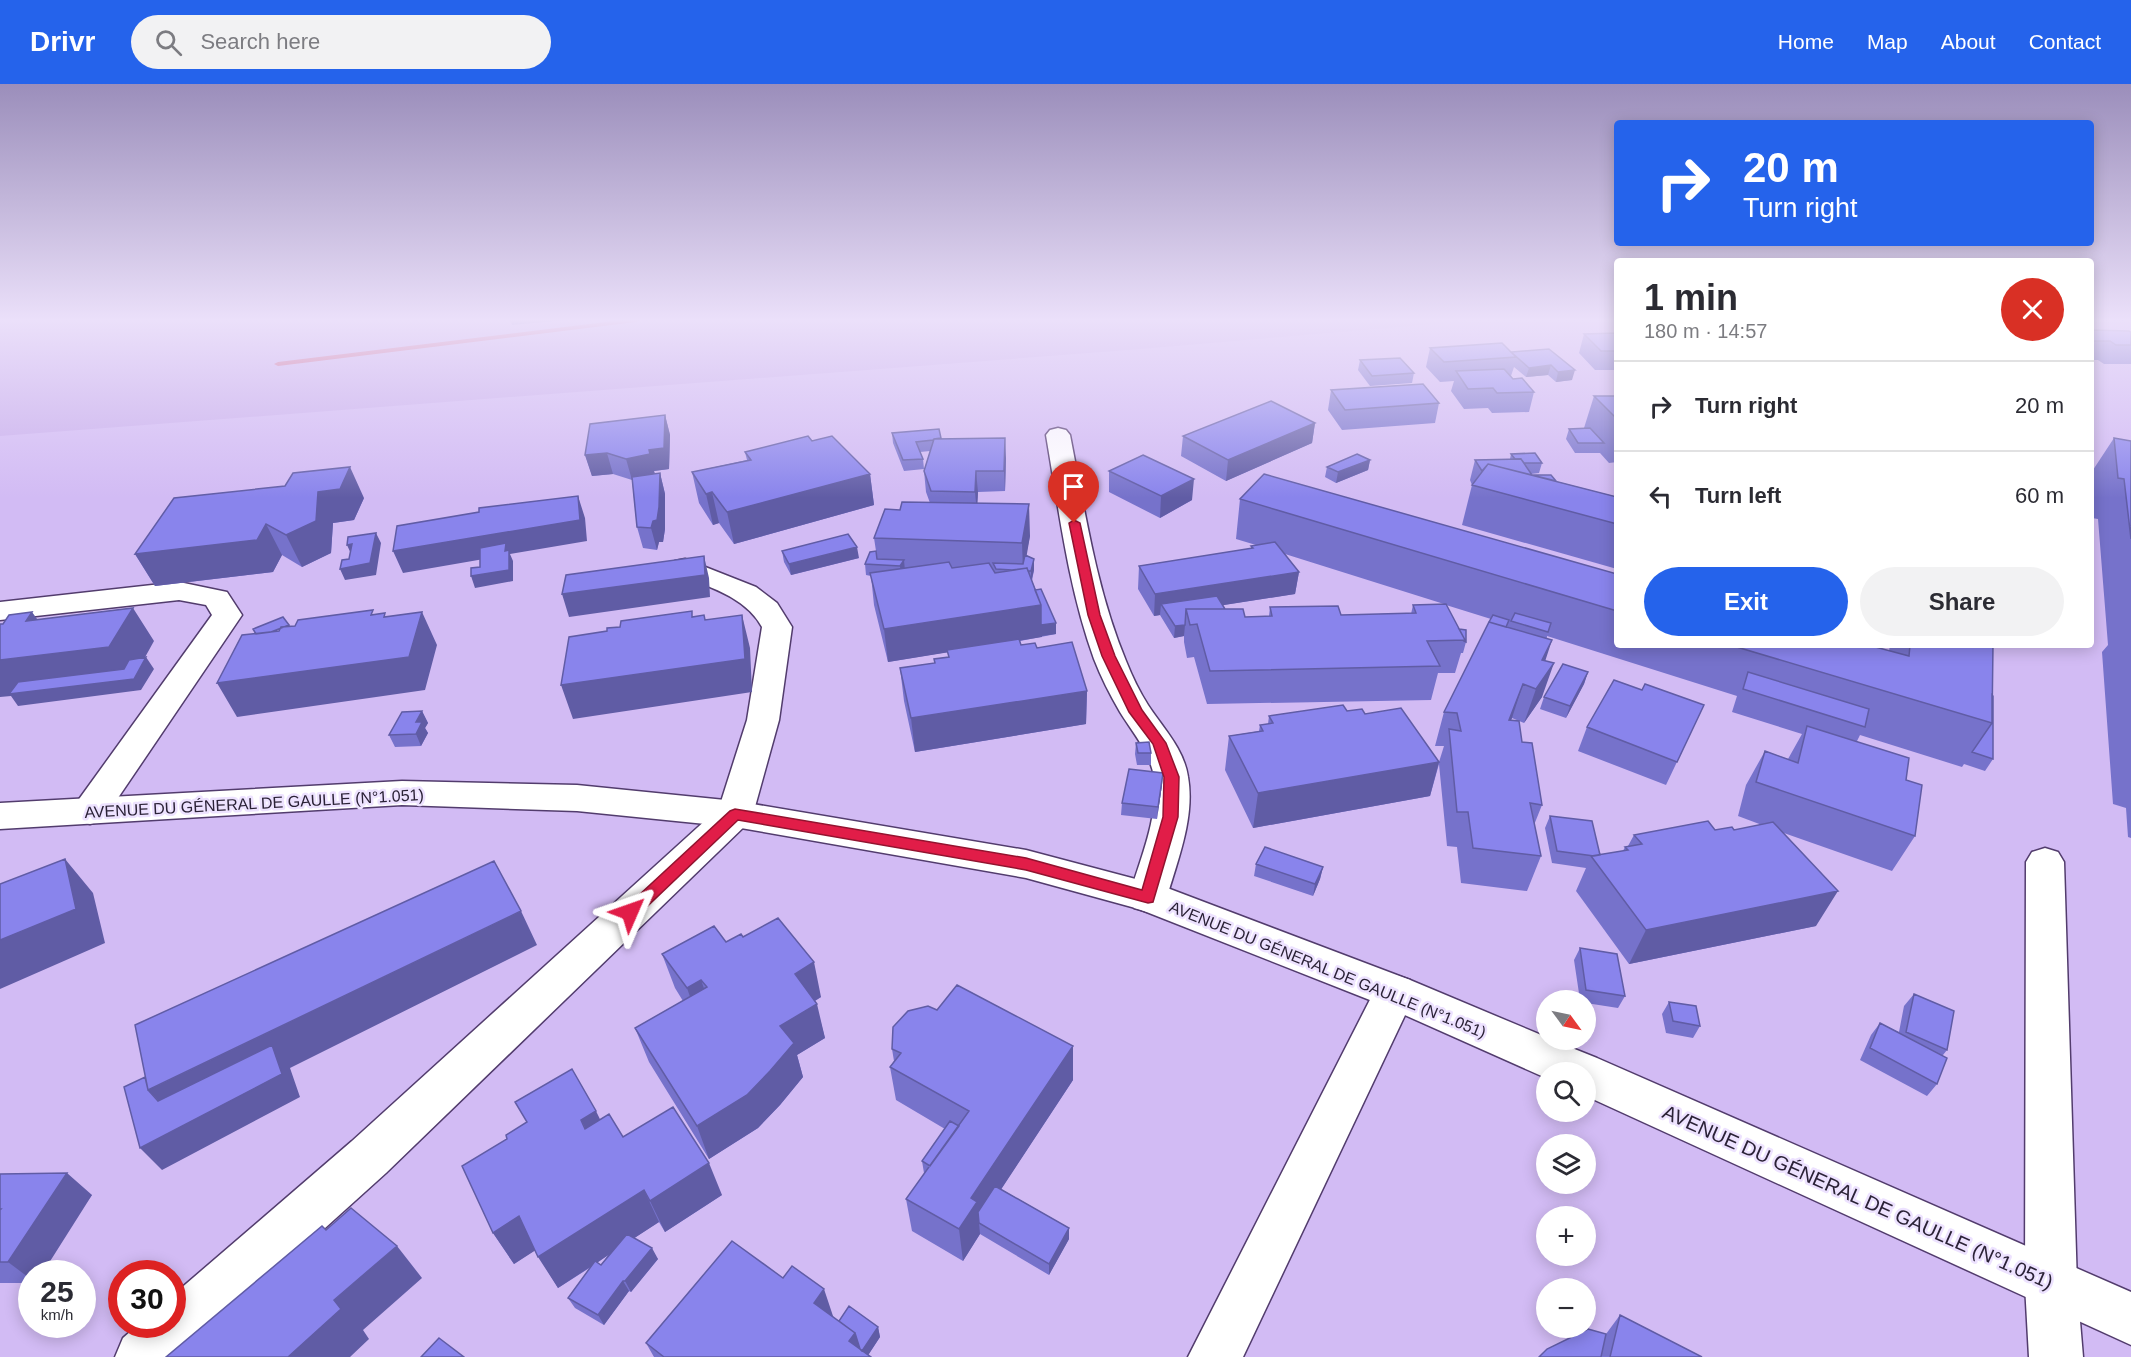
<!DOCTYPE html>
<html lang="en">
<head>
<meta charset="utf-8">
<style>
  body { margin:0; font-family:Arial,sans-serif; background:#f2f2f3; color:#2b2b33; height:100vh; display:flex; flex-direction:column; font-size:22px; white-space:nowrap }
  * { box-sizing:border-box; margin:0 }
  p { font-size:20px; color:#7c7c81 }
  .icon { flex:none; width:33px; height:33px; fill:none; stroke:currentColor; stroke-width:2; stroke-linecap:round; stroke-linejoin:round }
  .map { position:relative; flex:1; overflow:hidden }
  .panel { position:absolute; left:1614px; top:174px; width:480px; height:390px; display:flex; flex-direction:column; background:#fff; border-radius:6px; box-shadow:0 3px 15px #0003 }
  .panel>* { flex:none }
  .hud { position:absolute; left:1614px; top:36px; width:480px; height:126px; border-radius:6px; box-shadow:0 3px 15px #0003; background:#2563eb; color:#fff; overflow:hidden }
  .needle { width:39px; rotate:123deg }
  .buttons { position:absolute; left:1536px; top:906px; display:grid; gap:12px }
  .buttons a { display:grid; place-items:center; width:60px; height:60px; border-radius:50%; background:#fff; box-shadow:0 3px 15px #0003; font-size:30px }
  .speed { position:absolute; left:18px; top:1176px; display:flex; gap:12px; font-size:30px; font-weight:700; text-align:center }
  .speed>* { display:grid; place-content:center; width:78px; height:78px; border-radius:50%; background:#fff; box-shadow:0 3px 15px #0003; line-height:1 }
  .speed small { font-size:15px; font-weight:400 }
  .speed .limit { border:9px solid #d22; background:#fff; color:#111 }
  .pin { position:absolute; display:grid; place-items:center; width:51px; height:51px; color:#fff; margin:-62px -26px; border-radius:50% 50% 50% 0; rotate:-45deg; box-shadow:0 0 6px #0007 }
  .pin .icon { rotate:45deg }
  .me { position:absolute; width:66px; margin:-33px; rotate:47deg; stroke-linejoin:round; filter:drop-shadow(0 0 4px #0008) }
  .turn { display:flex; align-items:center; gap:21px; height:126px; padding:0 30px; font-size:27px }
  .turn .icon { width:78px; height:78px; stroke-width:2.5 }
  .turn b { display:block; font-size:42px; line-height:51px }
  .round { display:grid; place-items:center; flex:none; width:63px; height:63px; border-radius:32px; background:#f2f2f3 }
  .overview { display:flex; align-items:center; justify-content:space-between; height:102px; padding:0 30px }
  h1 { font-size:36px; font-weight:600; line-height:45px }
  .button { display:flex; gap:12px; margin-top:auto; padding:12px 30px }
  .button a { flex:1; height:69px; border-radius:36px; background:#2563eb; color:#fff; font-size:24px; font-weight:600; line-height:69px; text-align:center }
  .button a+a { background:#f2f2f3; color:#2b2b33 }
  ul { padding:0; list-style:none }
  li { display:flex; align-items:center; gap:18px; height:90px; padding:0 30px; border-top:2px solid #e1e1e2 }
  li div { flex:1 }
  li b { display:block; font-size:22px }
  li em { font-style:normal }
  header { display:flex; align-items:center; gap:36px; box-sizing:border-box; height:84px; padding:0 30px; background:#2563eb; color:#fff }
  header strong { font-size:28px }
  nav { display:flex; gap:33px; margin-inline-start:auto; font-size:21px }
  .search { width:420px; height:54px; background:#f2f2f3; display:flex; align-items:center; gap:15px; box-sizing:border-box; padding:0 21px; border-radius:33px; color:#7c7c81; font-size:22px }
  .map>svg:first-child { display:block }
  .built { fill:#c8aeec }
  .lines { fill:none; stroke-linecap:round; stroke-linejoin:round }
  .stream { fill:#c95478; fill-rule:evenodd }
  .minor-casing { stroke:#523c6d; stroke-width:3 }
  .secondary-casing { stroke:#523c6d; stroke-width:3 }
  .minor { fill:#fff; fill-rule:evenodd }
  .secondary { fill:#fff; fill-rule:evenodd }
  .wall { fill:#7672cb; fill-rule:evenodd }
  .shaded-wall { fill:#605ca5 }
  .building { fill:#8984ec; stroke:#605ca5; stroke-width:1.5 }
  .route { fill:#e11d48; stroke:#92132f; stroke-width:1.5 }
  .labels { text-anchor:middle; stroke-width:5; stroke-linejoin:round; paint-order:stroke }
  .street-label { font-size:16px; fill:#2b2237; stroke:#ede2ff }
  .near-street-label { font-size:20px; fill:#2b2237; stroke:#ede2ff }
</style>
</head>
<body>
<header>
<strong>Drivr</strong>
<div class="search"><svg class="icon" aria-label="search" viewBox="0 0 24 24"><circle cx="10" cy="10" r="6"/><path d="M15 15l6 6"/></svg>Search here</div>
<nav><a>Home</a><a>Map</a><a>About</a><a>Contact</a></nav>
</header>
<div class="map">
<svg width="2131" height="1273" viewBox="0 0 2131 1273">
  <rect width="100%" height="100%" fill="#d2bbf4"/>
  <path class="built" d="M0,236H1480L1141,265L0,352Z"/>
  <g class="lines">
    <path class="stream" d="M622,236H640L636,238L278,282L274,280L278,278Z"/>
    <defs>
      <path id="minor" d="M1058,344L1066,346L1070,351C1085,427 1096,505 1126,577C1132,592 1139,607 1148,621C1163,644 1184,665 1188,693C1195,733 1178,775 1167,813L1162,824L1148,828L1134,824L1129,813C1140,775 1159,734 1154,693C1150,668 1133,649 1120,628C1110,611 1101,593 1094,575C1068,503 1059,426 1046,351L1050,346Z
        M685,475L756,503L777,519L792,543L779,636L753,730L748,739L386,1089L182,1273H115L123,1254L139,1240H172V1212L352,1057L719,724L747,636L762,543C745,512 706,502 675,489L671,483L675,477Z
        M179,498L227,508L242,531L103,736L90,740L77,736L72,727L77,718L212,531L206,521L179,516L0,536V518Z
        M2045,764L2058,768L2064,778L2077,1201L2083,1273H2029L2025,1201L2026,778L2032,768Z
        M1395,891L1410,896L1416,908L1243,1273H1188L1380,896Z"/>
      <path id="secondary" d="M402,697L577,701L735,717L1026,766L1162,802L1410,896L1546,953V956H1552L1597,974L2131,1208V1261L1586,1012V988H1546V994L1380,920L1139,825L1026,794L735,743L577,727L402,721L0,745V719Z"/>
    </defs>
    <use href="#minor" class="minor-casing"/>
    <use href="#secondary" class="secondary-casing"/>
    <use href="#minor" class="minor"/>
    <use href="#secondary" class="secondary"/>
  </g>
  <path class="wall" d="M2091,246L2131,248V280H2104L2098,276H2091Z
    M1617,249V286H1595L1579,269L1584,250Z
    M1430,264L1511,268L1549,265L1572,296L1556,298L1548,291L1526,293L1514,283L1511,292L1513,295L1534,308L1529,328L1492,329L1488,324L1464,325L1451,307L1454,297L1440,298L1426,283Z
    M1360,276L1414,289L1412,299L1370,302L1358,286Z
    M1331,306L1439,319L1435,339L1342,346L1328,326Z
    M1594,312H1617V378L1609,379L1600,369H1575L1566,355L1569,345L1584,344Z
    M665,331L670,351L669,385L654,387L655,390L660,389L665,410V445L663,458H659L657,466L643,464L637,443L632,396L613,390L592,392L585,371Z
    M1315,339L1312,359L1226,397L1181,372L1183,352Z
    M892,349L940,355L1006,374L1005,407L978,408L977,419L1030,452L1026,471L1034,475V486L1032,497L1056,550L1020,557L1021,561L1037,564L1087,607L1086,640L915,668L904,617L900,584L934,579V575L948,573V568L888,578L874,521L871,492L866,491L865,480L876,467L874,454L900,426L930,419L926,408L924,387L930,367L920,368L923,375L924,385L904,387L893,359Z
    M2114,354L2131,357V754L2128,753L2126,724L2113,720L2102,568L2108,561L2098,435L2092,434L2091,415V389Z
    M812,357L870,390L874,421L734,460L719,439L713,441L699,419L692,388L747,376L745,368Z
    M1511,370L1542,379L1539,389L1531,390L1532,391L1617,413V485L1462,441L1472,401L1470,396L1475,376L1510,375Z
    M1370,376L1368,386L1336,399L1325,393L1327,383Z
    M1109,387L1192,416L1160,434L1109,408Z
    M364,414L354,436L333,439L331,469L302,483L282,471L273,488L155,502L135,470Z
    M1240,415L1617,490V561H1868L1889,567L1890,561H1993V675L1985,687L1964,680L1962,683L1860,651L1857,657L1906,696L1915,752L1892,787L1781,748L1816,842L1629,880L1576,807L1586,784L1552,779L1545,744L1550,732L1600,771L1623,767L1625,763L1628,762L1634,751L1734,746L1762,741L1738,732L1746,701L1765,667L1788,675L1802,650L1732,628L1737,612L1547,552L1542,613L1524,639L1512,634L1511,636L1522,658L1542,721L1534,741L1541,772L1527,807L1461,799L1457,763L1447,762L1439,680L1430,712L1253,744L1225,686L1229,652L1259,647L1260,641L1268,640L1269,632L1347,627L1365,630L1439,678L1444,662H1435L1444,628L1491,535L1446,521L1466,558L1463,569H1461L1455,589H1438L1431,616L1207,620L1194,573L1187,574L1184,558V552L1174,554L1160,531L1154,532L1138,505L1139,482L1251,465V462L1256,461L1236,455ZM1285,470L1444,520L1413,521L1411,530L1341,531L1270,523L1269,532L1245,533L1225,525L1223,521L1295,510L1299,488Z
    M782,467L859,474L791,491L784,478Z
    M1588,588L1584,600L1566,634L1540,625L1544,613Z
    M1642,606L1704,621L1666,701L1578,667L1587,643Z
    M422,627L428,639L425,644L428,649L421,662L395,663L389,651Z
    M1136,659L1151,669V681H1137L1135,670Z
    M1162,701L1157,735L1121,731L1122,719Z
    M1256,780L1323,783L1320,795L1313,812L1254,792Z
    M743,853L821,913L815,917L825,954L797,971L803,993L780,1021L758,1044L709,1075L649,978L635,944L683,917L675,904L662,870L726,858Z
    M1580,864L1625,912L1618,924L1586,919V916H1580L1574,876Z
    M1914,910L1947,966L1943,971L1937,1000L1927,1012L1860,976L1871,951L1880,939L1899,948L1904,922Z
    M1669,918L1700,942L1693,954L1666,949L1662,930Z
    M892,965L1073,996L1001,1105L1069,1144V1155L1049,1191L980,1150L963,1177L912,1147L906,1115L925,1089H924L922,1077L945,1045L896,1016L890,983L894,977Z
    M600,1035L623,1053L722,1111L665,1148L659,1138L634,1154L658,1175L631,1208L629,1207L604,1241L575,1224L568,1214L591,1183L558,1204L535,1166L514,1180L493,1149ZM608,1171L601,1181L597,1179Z
    M0,1090L92,1111L32,1190V1199H0Z
    M1620,1231L1702,1273H1539L1606,1250Z
    M833,1233L839,1237L878,1243L880,1253L868,1271L871,1273H654L646,1259Z"/>
  <path class="shaded-wall" d="M510,236H565L512,241Z
    M1551,281L1548,291L1526,293L1529,284Z
    M1575,286L1572,296L1556,298L1558,288Z
    M665,331L670,351L669,385L654,387L655,391L632,396L626,375L649,366Z
    M1315,339L1312,359L1226,397L1228,376Z
    M1005,354L1006,374L1005,407L1004,387Z
    M607,369L613,390L592,392L585,371Z
    M1370,376L1368,386L1336,399L1338,388Z
    M350,383L364,414L354,436L333,439L331,469L302,483L286,451L318,408Z
    M976,387L978,408L977,429L975,408Z
    M660,389L665,410V445L663,458H659L657,466L651,444Z
    M870,390L874,421L734,460L727,428Z
    M1194,395L1192,416L1160,434L1161,412Z
    M712,408L719,439L713,441L706,410Z
    M578,412L585,434L587,457L510,470L513,477V497L475,504L471,492L507,471L403,489L393,467Z
    M1029,420L1030,452L1024,487H1023L1022,459Z
    M266,440L282,471L273,488L155,502L135,470Z
    M376,449L381,459L376,491L345,496L340,485Z
    M352,460V472L347,461Z
    M857,463L859,474L791,491L789,480Z
    M704,472L709,494L710,513L569,533L562,510Z
    M1034,475V486L1031,498V487Z
    M904,476L905,487L901,493L900,482Z
    M1299,488L1295,510L1167,530L1161,520L1160,531L1154,532L1155,510Z
    M1041,521L1042,553L888,578L884,545Z
    M133,524L154,557L133,595L146,573L154,585L141,606L18,622L11,612L0,613V576Z
    M32,528L56,561L26,537Z
    M422,528L437,561L425,606L237,633L217,599Z
    M742,531L750,564L752,608L573,635L561,601Z
    M1056,539V550L1042,552L1041,541Z
    M1185,541L1184,552L1174,554L1175,542Z
    M1552,556L1541,590L1542,576Z
    M1554,579L1542,613L1524,639L1536,605Z
    M1588,588L1584,600L1566,634L1570,622Z
    M1523,600L1512,634L1497,670L1509,636Z
    M1087,607L1086,640L915,668L911,634Z
    M422,627L428,639L425,644L428,649L421,662L416,650V638Z
    M1439,678L1430,712L1253,744L1258,709Z
    M1163,689L1162,701L1157,735L1158,723Z
    M65,775L93,809L105,859L0,905V856Z
    M1323,783L1320,795L1313,812L1315,800Z
    M1838,807L1816,842L1629,880L1646,846Z
    M521,827L537,861L290,984L300,1013L162,1086L140,1064L179,1039L148,1006Z
    M814,878L821,913L803,924L795,890Z
    M701,896L713,930L699,939L687,904Z
    M817,920L825,954L797,971L803,993L780,1021L758,1044L709,1075L697,1042L780,942Z
    M1073,962V996L979,1139L980,1150L963,1177L959,1145L971,1114Z
    M596,1027L612,1060L597,1069L581,1036Z
    M709,1079L722,1111L665,1148L650,1117Z
    M67,1089L92,1111L42,1190H32V1196L8,1178Z
    M644,1106L659,1138L558,1204L538,1173Z
    M519,1132L539,1164L514,1180L493,1149Z
    M1069,1144V1155L1049,1191V1180Z
    M397,1162L422,1194L363,1246L369,1255L350,1273H288L334,1216Z
    M652,1164L658,1175L631,1208L625,1197Z
    M623,1197L629,1207L604,1241L598,1231Z
    M824,1205L834,1235L814,1219Z
    M878,1243L880,1253L867,1273L849,1257L855,1249Z"/>
  <path class="building" d="M2091,246L2129,247L2131,248V261H2116L2110,257H2091Z
    M1617,249V267H1601L1584,250Z
    M1502,259L1516,273L1444,278L1430,264Z
    M1549,265L1575,286L1558,288L1551,281L1529,284L1511,268Z
    M1400,274L1414,289L1372,292L1360,276Z
    M1504,285L1513,295L1522,294L1534,308L1497,309L1493,304L1468,305L1456,287Z
    M1423,300L1439,319L1345,326L1331,306Z
    M1594,312H1617V335Z
    M1271,317L1315,339L1228,376L1183,352Z
    M665,331L664,364L649,366L650,370L626,375L607,369L585,371L590,340Z
    M1590,344L1604,359H1578L1569,345Z
    M939,345L941,354L934,355L933,356L916,358L923,375L903,376L892,349Z
    M808,352L812,357L832,352L870,390L727,428L712,408L706,410L692,388L751,376L745,368Z
    M1005,354L1004,387H976L975,408L931,407L924,387L934,355Z
    M2114,354L2131,357V455L2124,395L2118,394Z
    M1535,369L1542,379H1524L1521,375H1515L1511,370Z
    M1357,370L1370,376L1338,388L1327,383Z
    M1143,371L1194,395L1161,412L1109,387Z
    M1521,375L1532,391L1488,380L1482,387L1475,376Z
    M1488,380L1617,413V440L1472,401Z
    M350,383L340,405L318,408L316,437L286,451L266,440L257,456L135,470L174,414L285,402L293,389Z
    M660,389L659,423L657,436L653,437L651,444L637,443L632,393Z
    M1264,390L1617,490V527L1240,415Z
    M1532,391H1551L1556,397Z
    M578,412L580,436L393,467L397,442L479,428V424Z
    M902,418L1029,420L1022,459L874,454L885,425L900,426Z
    M376,449L370,479L340,485L342,476L349,475L352,460L347,461L348,453Z
    M848,450L857,463L789,480L782,467Z
    M1275,458L1299,488L1155,510L1139,482L1253,464L1251,462Z
    M506,459L505,467L509,466V486L471,492V484L480,483V464Z
    M876,467L877,475L904,476L900,482L865,480L870,468Z
    M1025,471L1034,475L1031,487H1028L1027,484L1012,486L996,485L993,479L1023,480Z
    M704,472L705,491L562,510L566,491Z
    M949,478L952,484L989,479L995,489L1027,484L1041,521L884,545L870,489Z
    M1041,505L1056,539L1041,541V521L1035,506Z
    M1217,512L1225,525H1186L1185,541L1175,542L1161,520Z
    M1446,520L1465,556L1427,557L1440,582L1210,587L1197,540L1190,541L1186,525H1243L1245,533L1272,532L1270,523L1338,522L1341,531L1416,529L1413,521Z
    M133,524L109,563L0,576V540H3L9,531L32,528L26,537Z
    M373,526L371,531L385,529L384,533L422,528L409,573L217,599L242,551L279,547L281,543L295,542L298,536Z
    M692,527V533L704,531L705,536L742,531L745,575L561,601L569,553L607,547V544L620,543L621,537Z
    M1515,529L1551,539L1548,548L1511,537Z
    M1493,531L1509,536L1506,543L1489,538Z
    M283,533L289,541L271,548L256,550L253,545Z
    M1489,538L1552,556L1542,576L1554,579L1536,605L1523,600L1509,636L1519,637L1522,658L1532,659L1542,721L1530,719L1541,772L1473,764L1468,728H1457L1449,645L1461,647L1457,629L1444,628Z
    M1459,545L1466,546V558L1464,557L1465,556Z
    M1019,555L1021,561L1035,559L1037,564L1072,558L1087,607L911,634L900,584L935,579L934,575L949,573L947,566Z
    M1730,561H1868L1909,572L1910,561H1993L1992,639Z
    M146,573L134,595L9,610L18,598L124,585L129,576Z
    M1563,580L1588,588L1570,622L1544,613Z
    M1748,588L1869,625L1865,643L1743,605Z
    M1614,596L1642,606L1645,600L1704,621L1677,678L1587,643Z
    M1992,611L1993,612V675L1972,668L1992,639Z
    M1343,621L1347,627L1362,625L1365,630L1401,624L1439,678L1258,709L1229,652L1263,647L1260,641L1273,639L1269,632Z
    M422,627L416,638H422L416,650L389,651L402,628Z
    M1807,642L1909,674L1906,696L1922,701L1915,752L1756,698L1765,667L1798,679Z
    M1149,658L1151,669H1138L1136,659Z
    M1129,685L1163,689L1158,723L1122,719Z
    M1550,732L1592,737L1600,771L1594,772L1557,767Z
    M1708,737L1715,746L1732,743L1734,746L1773,738L1838,807L1646,846L1591,772L1628,766L1625,763L1642,760L1634,751Z
    M1265,763L1323,783L1315,800L1256,780Z
    M65,775L76,825L0,856V800Z
    M494,777L521,827L148,1006L135,941Z
    M778,834L814,878L795,890L817,920L780,942L794,959L770,987L747,1011L697,1042L635,944L707,903L701,896L687,904L662,870L714,842L726,858L741,850L743,853Z
    M1580,864L1617,870L1625,912L1586,906Z
    M957,901L1073,962L971,1114L977,1118L959,1145L906,1115L969,1027L890,983L901,969L892,965L893,943L908,927L928,922L937,926Z
    M1914,910L1954,927L1947,966L1906,948Z
    M1669,918L1696,922L1700,942L1673,937Z
    M1880,939L1947,974L1937,1000L1870,964Z
    M272,961L282,990L140,1064L124,1003L145,993L148,1006L158,1017Z
    M572,985L596,1027L581,1036L585,1045L609,1030L623,1053L673,1023L709,1079L650,1117L644,1106L538,1173L519,1132L493,1149L462,1082L507,1055L506,1051L527,1038L515,1018Z
    M950,1037L959,1042L930,1082L922,1077Z
    M67,1089L8,1178H0V1126L1,1125H0V1090Z
    M995,1102L1069,1144L1049,1180L979,1139L978,1128Z
    M351,1124L397,1162L334,1216L341,1225L288,1273H166L322,1142L326,1146Z
    M627,1150L652,1164L625,1197H623L598,1231L568,1214L595,1177L601,1181Z
    M732,1157L783,1194L792,1182L824,1205L814,1219L855,1249L849,1257L871,1273H664L646,1259Z
    M849,1222L878,1243L862,1267L860,1265L855,1249L839,1237Z
    M1620,1231L1702,1273H1610Z
    M1588,1245L1606,1250L1601,1273H1539L1547,1265Z
    M439,1254L464,1273H421Z"/>
  <linearGradient id="sky" x2="0" y2="1"><stop stop-color="#9b8ebb"/><stop offset="0.57" stop-color="#ebe0fa"/><stop offset="1" stop-color="#ebe0fa" stop-opacity="0"/></linearGradient>
  <rect width="2131" height="414" fill="url(#sky)"/>
  <path class="route" d="M1074,436L1080,439L1100,531L1115,572L1142,626L1166,659L1179,693L1178,733L1153,818L1148,819L1026,786L738,736L636,833L630,835L625,833L622,828L625,824L730,727L735,725L1026,774L1142,806L1163,733L1164,693L1153,660L1129,628L1102,572L1088,531L1069,439Z"/>
  <g class="labels">
    <g class="street-label">
      <text transform="translate(254 719) rotate(-3)" y="6">AVENUE DU GÉNERAL DE GAULLE (N°1.051)</text>
      <text transform="translate(1328 885) rotate(22)" y="6">AVENUE DU GÉNERAL DE GAULLE (N°1.051)</text>
    </g>
    <g class="near-street-label">
      <text transform="translate(1858 1113) rotate(24)" y="7">AVENUE DU GÉNERAL DE GAULLE (N°1.051)</text>
    </g>
  </g>
</svg>
<div class="buttons">
<a><svg class="needle" viewBox="-14 -14 28 28"><path d="M0-13l5 13h-10z" fill="#e53935"/><path d="M0 13l5-13h-10z" fill="#7c7c81"/></svg></a>
<a><svg class="icon" aria-label="search" viewBox="0 0 24 24"><circle cx="10" cy="10" r="6"/><path d="M15 15l6 6"/></svg></a>
<a><svg class="icon" aria-label="layers" viewBox="0 0 24 24"><path d="M12 4l9 5-9 5-9-5zM3 14l9 5 9-5"/></svg></a>
<a>+</a>
<a>−</a>
</div>
<div class="speed"><div>25<small>km/h</small></div><div class="limit">30</div></div>
<div class="pin" style="left:1074px;top:439px;background:#d93025"><svg class="icon" aria-label="arrive" viewBox="0 0 24 24"><path d="M6 21V4h12l-3 4 3 4H6"/></svg></div>
<svg class="me" style="left:630px;top:828px" viewBox="-20 -20 40 40"><path d="M0-17L14 15 0 8-14 15z" fill="#e11d48" stroke="#fff" stroke-width="4"/></svg>
<div class="hud">
<div class="turn"><svg class="icon" aria-label="right" viewBox="0 0 24 24"><path d="M7 20v-9h11M14 6l5 5-5 5"/></svg><div><b>20 m</b>Turn right</div></div>
</div>
<section class="panel">
<div class="overview"><div><h1>1 min</h1><p>180 m · 14:57</p></div><a class="round" style="background:#d93025;color:#fff"><svg class="icon" aria-label="close" viewBox="0 0 24 24"><path d="M6 6l12 12M18 6L6 18"/></svg></a></div>
<ul>
<li><svg class="icon" aria-label="right" viewBox="0 0 24 24"><path d="M7 20v-9h11M14 6l5 5-5 5"/></svg><div><b>Turn right</b></div><em>20 m</em></li>
<li><svg class="icon" aria-label="left" viewBox="0 0 24 24"><path d="M17 20v-9H6M10 6l-5 5 5 5"/></svg><div><b>Turn left</b></div><em>60 m</em></li>
</ul>
<div class="button"><a>Exit</a><a>Share</a></div>
</section>
</div>
</body>
</html>
